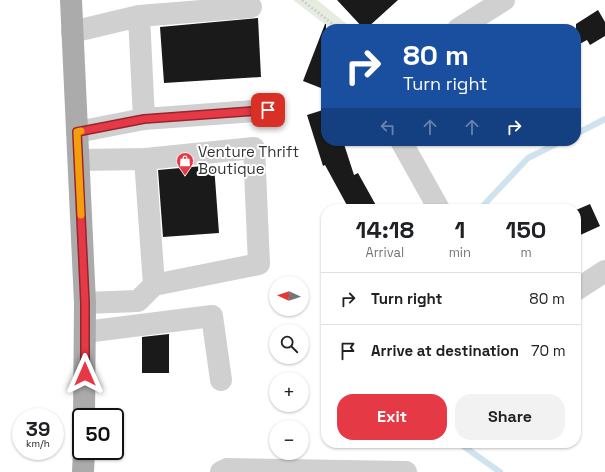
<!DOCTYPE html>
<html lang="en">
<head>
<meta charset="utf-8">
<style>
  body { margin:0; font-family:"Space Grotesk",sans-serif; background:#f2f2f2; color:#202124; height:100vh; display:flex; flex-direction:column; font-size:15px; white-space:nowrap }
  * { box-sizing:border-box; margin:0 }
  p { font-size:13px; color:#757577 }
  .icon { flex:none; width:22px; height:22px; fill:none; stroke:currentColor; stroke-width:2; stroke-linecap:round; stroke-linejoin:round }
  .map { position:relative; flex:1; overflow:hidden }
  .side { position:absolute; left:321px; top:204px; width:260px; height:244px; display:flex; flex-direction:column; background:#fff; border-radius:16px; box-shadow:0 1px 3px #0004 }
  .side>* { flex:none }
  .banner { position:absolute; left:321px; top:24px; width:260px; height:122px; border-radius:16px; box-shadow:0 1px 3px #0004; background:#1a4fa0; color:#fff; overflow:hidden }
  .needle { width:26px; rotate:273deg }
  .fabs { position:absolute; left:269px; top:276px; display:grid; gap:8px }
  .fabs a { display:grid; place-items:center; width:40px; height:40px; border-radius:50%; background:#fff; box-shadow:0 1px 3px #0004; font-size:20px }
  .speed { position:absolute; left:12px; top:408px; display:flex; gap:8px; font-size:20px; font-weight:700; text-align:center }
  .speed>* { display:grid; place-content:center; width:52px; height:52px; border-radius:50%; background:#fff; box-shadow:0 1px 3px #0004; line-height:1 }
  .speed small { font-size:10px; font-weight:400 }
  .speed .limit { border:2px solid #111; border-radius:6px; background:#fff; color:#111 }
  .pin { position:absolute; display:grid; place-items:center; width:34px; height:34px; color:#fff; margin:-17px; border-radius:8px; box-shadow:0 2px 6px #0006 }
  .me { position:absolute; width:44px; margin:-22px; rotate:0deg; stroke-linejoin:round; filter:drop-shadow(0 0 3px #0008) }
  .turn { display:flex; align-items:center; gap:14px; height:84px; padding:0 16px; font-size:18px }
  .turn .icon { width:52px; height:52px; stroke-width:2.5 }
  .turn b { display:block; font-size:28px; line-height:34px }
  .lanes { display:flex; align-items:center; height:38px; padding:0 16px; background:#0003; justify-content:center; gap:20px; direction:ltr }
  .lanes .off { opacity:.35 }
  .eta { display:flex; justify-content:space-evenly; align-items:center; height:68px; text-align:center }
  .eta b { font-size:24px; font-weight:700; line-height:28px }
  .action { display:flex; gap:8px; margin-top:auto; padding:8px 16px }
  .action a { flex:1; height:46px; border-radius:16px; background:#e63946; color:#fff; font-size:16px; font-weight:700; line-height:46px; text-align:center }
  .action a+a { background:#f2f2f2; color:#202124 }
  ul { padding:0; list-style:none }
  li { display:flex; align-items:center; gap:12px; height:52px; padding:0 16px; border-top:1px solid #e0e0e0 }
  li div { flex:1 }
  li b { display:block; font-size:15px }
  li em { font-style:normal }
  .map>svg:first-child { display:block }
  .green { fill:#e6ecdf }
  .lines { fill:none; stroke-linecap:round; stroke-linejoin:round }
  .stream { stroke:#cfe2ee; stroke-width:6 }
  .building { fill:#1a1a1a }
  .path { stroke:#cdcdcd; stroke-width:2.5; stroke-dasharray:2 2; stroke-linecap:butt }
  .minor { stroke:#d0d0d0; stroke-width:22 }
  .major { stroke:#ababab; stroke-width:22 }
  .route-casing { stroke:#96252e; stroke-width:10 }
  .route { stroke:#e63946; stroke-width:7 }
  .slow { stroke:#f59e0b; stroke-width:7 }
  .labels { text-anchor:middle; stroke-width:4; stroke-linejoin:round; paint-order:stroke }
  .poi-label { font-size:15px; fill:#333; stroke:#fff; text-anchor:start }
</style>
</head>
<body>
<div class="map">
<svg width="605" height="472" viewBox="0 0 605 472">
  <rect width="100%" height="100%" fill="#fff"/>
  <path class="green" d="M293,0H317L353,29H331Z"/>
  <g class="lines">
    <path class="stream" d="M576,134L605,119
      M480,209L528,158L562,141
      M459,443L500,472"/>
  </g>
  <path class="building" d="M337,0H398L366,29H364Z
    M598,10L605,22V36L590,45L587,40L576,46V24Z
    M258,18L261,77L164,83L160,27Z
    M325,24H326V90L303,81Z
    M326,109V141H343L354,175L358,173L378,209H349L325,165L323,166L307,115Z
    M214,165L219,233L163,237L158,170Z
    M590,204L600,226L576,237V210Z
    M169,334V373H142V337Z"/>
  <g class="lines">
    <path class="path" d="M302,0L339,29"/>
    <path class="minor" d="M139,16L251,7
      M458,29L504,0
      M72,32L139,16L144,119L77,132
      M144,119L268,110
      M401,141L439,209
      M79,160L145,159
      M576,290L605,271
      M85,303L138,301L154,285L259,264L254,148L145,159L154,285
      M85,332L212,316L221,380
      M221,472L227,469L406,472"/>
    <path class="major" d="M71,0L85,303L84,417
      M83,472L84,451"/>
  </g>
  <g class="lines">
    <defs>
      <path id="route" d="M85,374V303L77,132L144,119L268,110"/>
    </defs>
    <use href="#route" class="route-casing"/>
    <use href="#route" class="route"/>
    <path class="slow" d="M81,215L77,132L81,131"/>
  </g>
  <defs>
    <symbol id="shop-pin" viewBox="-11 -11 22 30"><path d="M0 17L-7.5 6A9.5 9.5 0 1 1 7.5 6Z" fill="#e63946" stroke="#fff"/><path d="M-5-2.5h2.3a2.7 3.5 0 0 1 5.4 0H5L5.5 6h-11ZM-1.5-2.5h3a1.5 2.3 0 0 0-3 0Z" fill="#fff"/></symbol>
  </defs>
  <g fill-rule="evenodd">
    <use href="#shop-pin" x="175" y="151" width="20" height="27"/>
  </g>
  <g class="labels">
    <g class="poi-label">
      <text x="198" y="157">Venture Thrift<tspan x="198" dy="17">Boutique</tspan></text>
    </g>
  </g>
</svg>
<div class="fabs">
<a><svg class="needle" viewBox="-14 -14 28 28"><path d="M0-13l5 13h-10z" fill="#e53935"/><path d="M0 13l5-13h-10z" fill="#757577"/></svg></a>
<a><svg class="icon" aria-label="search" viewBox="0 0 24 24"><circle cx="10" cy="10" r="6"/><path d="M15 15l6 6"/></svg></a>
<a>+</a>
<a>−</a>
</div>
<div class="speed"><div>39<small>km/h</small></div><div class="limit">50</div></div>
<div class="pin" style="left:268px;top:110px;background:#d93025"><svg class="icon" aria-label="arrive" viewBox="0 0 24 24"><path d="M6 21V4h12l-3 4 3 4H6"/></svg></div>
<svg class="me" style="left:85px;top:374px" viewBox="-20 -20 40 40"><path d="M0-17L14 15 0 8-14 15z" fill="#e63946" stroke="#fff" stroke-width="4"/></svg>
<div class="banner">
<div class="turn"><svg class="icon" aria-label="right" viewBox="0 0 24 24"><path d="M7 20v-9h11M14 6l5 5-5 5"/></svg><div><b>80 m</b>Turn right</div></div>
<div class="lanes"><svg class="icon off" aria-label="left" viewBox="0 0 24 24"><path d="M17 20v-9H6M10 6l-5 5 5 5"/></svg><svg class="icon off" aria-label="ahead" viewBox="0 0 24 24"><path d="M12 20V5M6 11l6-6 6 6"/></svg><svg class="icon off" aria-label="ahead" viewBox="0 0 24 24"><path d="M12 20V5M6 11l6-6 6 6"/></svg><svg class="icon" aria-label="right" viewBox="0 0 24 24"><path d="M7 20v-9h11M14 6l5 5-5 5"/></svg></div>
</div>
<section class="side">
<div class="eta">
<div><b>14:18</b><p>Arrival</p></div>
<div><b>1</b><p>min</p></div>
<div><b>150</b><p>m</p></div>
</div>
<ul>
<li><svg class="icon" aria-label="right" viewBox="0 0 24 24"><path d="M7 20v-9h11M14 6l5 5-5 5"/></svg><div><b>Turn right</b></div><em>80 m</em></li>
<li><svg class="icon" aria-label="arrive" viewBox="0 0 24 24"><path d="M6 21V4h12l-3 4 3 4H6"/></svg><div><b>Arrive at destination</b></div><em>70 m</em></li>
</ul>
<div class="action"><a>Exit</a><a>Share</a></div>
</section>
</div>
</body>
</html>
